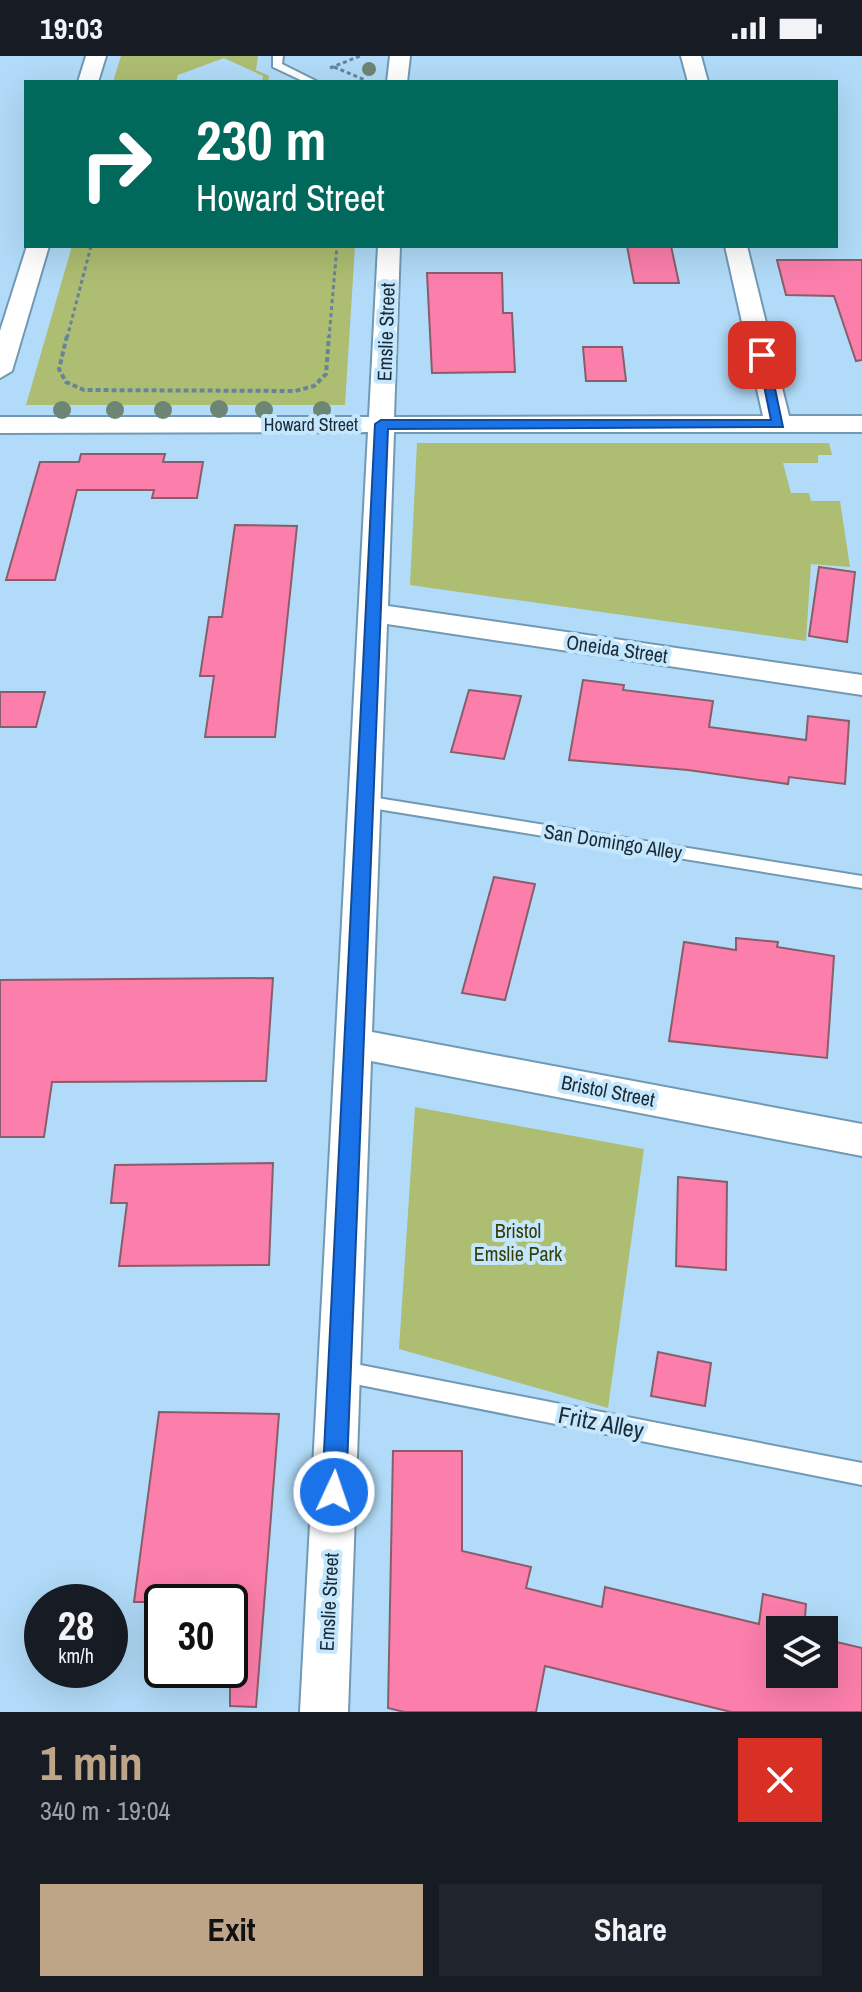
<!DOCTYPE html>
<html lang="en">
<head>
<meta charset="utf-8">
<style>
  body { margin:0; font-family:"Archivo Narrow",sans-serif; background:#20242c; color:#f1f3f6; height:100vh; display:flex; flex-direction:column; font-size:30px; white-space:nowrap }
  * { box-sizing:border-box; margin:0 }
  p { font-size:26px; color:#9ea1a6 }
  .icon { flex:none; width:44px; height:44px; fill:none; stroke:currentColor; stroke-width:2; stroke-linecap:round; stroke-linejoin:round }
  .map { position:relative; height:1656px; overflow:hidden }
  .sheet { display:flex; flex-direction:column; background:#171b24; flex:1 }
  .sheet>* { flex:none }
  .hud { position:absolute; left:24px; top:24px; width:814px; height:168px; border-radius:0px; box-shadow:0 8px 32px #0002; background:#00695c; color:#fff; overflow:hidden }
  .controls { position:absolute; left:766px; top:1560px; display:grid; gap:16px }
  .controls a { display:grid; place-items:center; width:72px; height:72px; border-radius:0px; background:#171b24; box-shadow:0 8px 32px #0002; font-size:40px }
  .speed { position:absolute; left:24px; top:1528px; display:flex; gap:16px; font-size:40px; font-weight:700; text-align:center }
  .speed>* { display:grid; place-content:center; width:104px; height:104px; border-radius:50%; background:#171b24; box-shadow:0 8px 32px #0002; line-height:1 }
  .speed small { font-size:20px; font-weight:400 }
  .speed .limit { border:4px solid #111; border-radius:12px; background:#fff; color:#111 }
  .pin { position:absolute; display:grid; place-items:center; width:68px; height:68px; color:#fff; margin:-34px; border-radius:16px; box-shadow:0 4px 12px #0006 }
  .me { position:absolute; width:88px; margin:-44px; rotate:3deg; stroke-linejoin:round; filter:drop-shadow(0 0 6px #0008) }
  .turn { display:flex; align-items:center; gap:28px; height:168px; padding:0 40px; font-size:36px }
  .turn .icon { width:104px; height:104px; stroke-width:2.5 }
  .turn b { display:block; font-size:56px; line-height:68px }
  .round { display:grid; place-items:center; flex:none; width:84px; height:84px; border-radius:0px; background:#20242c }
  .head { display:flex; align-items:center; justify-content:space-between; height:136px; padding:0 40px }
  h1 { font-size:48px; font-weight:700; line-height:60px; color:#bfa587 }
  .button { display:flex; gap:16px; margin-top:auto; padding:16px 40px }
  .button a { flex:1; height:92px; border-radius:0px; background:#bfa587; color:#111; font-size:32px; font-weight:700; line-height:92px; text-align:center }
  .button a+a { background:#20242c; color:#f1f3f6 }
  .status { display:flex; justify-content:space-between; align-items:center; height:56px; padding:0 40px; background:#171b24; direction:ltr }
  .status svg { height:22px; fill:currentColor }
  .map>svg:first-child { display:block }
  .green { fill:#adbd71 }
  .building { fill:#fb7eab; stroke:#895e6b; stroke-width:2 }
  .lines { fill:none; stroke-linecap:round; stroke-linejoin:round }
  .service-casing { stroke:#7199b4; stroke-width:4 }
  .minor-casing { stroke:#7199b4; stroke-width:4 }
  .path-far1 { stroke:#678498; stroke-width:3; stroke-dasharray:4 3; stroke-linecap:butt }
  .path { stroke:#678498; stroke-width:4; stroke-dasharray:5 3; stroke-linecap:butt }
  .service { fill:#fff; fill-rule:evenodd }
  .minor { fill:#fff; fill-rule:evenodd }
  .tree { fill:#6d8574 }
  .route { fill:#1a73e8; stroke:#114b97; stroke-width:2 }
  .labels { text-anchor:middle; stroke-width:8; stroke-linejoin:round; paint-order:stroke }
  .far-street-label { font-size:18px; fill:#1b2b36; stroke:#c5e7fe }
  .street-label { font-size:20px; fill:#1b2b36; stroke:#c5e7fe }
  .park-label { font-size:20px; fill:#363f08; stroke:#c5e7fe }
  .near-street-label { font-size:24px; fill:#1b2b36; stroke:#c5e7fe }
</style>
</head>
<body>
<div class="status"><b>19:03</b><svg viewBox="0 0 49 12"><path d="M0 12V9h3v3zM5 12V6h3v6zM10 12V3h3v9zM15 12V0h3v12zM26 1h20v11H26zM47 4h2v5h-2z"/></svg></div>
<div class="map">
<svg width="862" height="1656" viewBox="0 0 862 1656">
  <rect width="100%" height="100%" fill="#b1dbf8"/>
  <path class="green" d="M121,0H258L256,14L269,20L268,26H262L263,20L224,2L178,19L176,26H113Z
    M72,190H355L345,349H26Z
    M417,387H829L832,399H818V407H783L791,437H809L811,445H840L850,511L811,508L806,585L410,529Z
    M415,1051L644,1093L608,1352L399,1293Z"/>
  <path class="building" d="M627,190H671L679,227H634Z
    M777,204H862V304L856,305L834,240L786,239Z
    M427,217H502L503,257H512L515,316L432,317Z
    M583,291H622L626,325H586Z
    M81,398H165L163,406H203L197,442H152L154,434H77L55,524H6L40,406H79Z
    M235,469L297,470L275,681H205L214,620H200L209,561H222Z
    M819,511L855,516L847,586L809,580Z
    M583,624L624,629L623,634L713,645L709,671L806,684L808,660L849,665L845,728L789,721L788,728L688,714L569,704Z
    M469,634L521,640L504,703L451,696Z
    M0,636H45L36,671H0Z
    M494,821L535,828L505,944L462,937Z
    M736,882L778,886L777,891L834,900L827,1002L669,985L684,886L736,894Z
    M273,922L266,1025L52,1026L44,1081H0V924Z
    M273,1107L269,1209L119,1210L127,1147H111L115,1109Z
    M678,1121L727,1126L726,1214L676,1210Z
    M658,1296L711,1307L705,1350L651,1340Z
    M159,1356L279,1358L256,1651L230,1650V1546H134Z
    M393,1395H462V1495L531,1511L526,1532L602,1551L605,1531L759,1568L763,1538L806,1548L804,1574H780V1618H824V1583L862,1592V1656H731L545,1610L536,1656H404L388,1652Z"/>
  <g class="lines">
    <defs>
      <path id="service" d="M273,0H283L282,8L318,26H305L273,11Z
        M365,740L862,820V832L359,750L356,746L359,742Z
        M340,1305L862,1407V1429L340,1325L332,1322L329,1315L332,1308Z"/>
      <path id="minor" d="M86,0H106L98,26H78Z
        M390,0H410L407,26H387Z
        M681,0H701L708,26H688Z
        M27,190H49L12,315L0,322V275Z
        M378,190H400L394,361L763,360L725,190H747L789,360H862V376H394L388,550L862,619V639L387,568L372,976L862,1068V1100L371,1005L348,1656H300L368,376L0,377V361H369Z"/>
    </defs>
    <use href="#service" class="service-casing"/>
    <use href="#minor" class="minor-casing"/>
    <path class="path-far1" d="M334,11L365,24
      M330,12L360,0
      M67,282L91,190
      M329,282L337,190"/>
    <path class="path" d="M67,280L59,313L66,326L84,334L295,335L314,330L326,318L329,280"/>
    <use href="#service" class="service"/>
    <use href="#minor" class="minor"/>
  </g>
  <g class="tree">
    <circle cx="369" cy="13" r="7"/>
    <circle cx="219" cy="353" r="9"/>
    <circle cx="62" cy="354" r="9"/>
    <circle cx="115" cy="354" r="9"/>
    <circle cx="163" cy="354" r="9"/>
    <circle cx="264" cy="354" r="9"/>
    <circle cx="322" cy="354" r="9"/>
  </g>
  <path class="route" d="M757,296L768,299L783,371L388,373L346,1436L343,1444L334,1448L326,1444L322,1436L375,368L381,364H771Z"/>
  <g class="labels">
    <g class="far-street-label">
      <text x="311" y="375">Howard Street</text>
    </g>
    <g class="street-label">
      <text transform="translate(386 276) rotate(-88)" y="7">Emslie Street</text>
      <text transform="translate(617 593) rotate(8)" y="7">Oneida Street</text>
      <text transform="translate(613 786) rotate(9)" y="7">San Domingo Alley</text>
      <text transform="translate(608 1035) rotate(11)" y="7">Bristol Street</text>
      <text transform="translate(329 1546) rotate(-87)" y="7">Emslie Street</text>
    </g>
    <g class="park-label">
      <text x="518" y="1182">Bristol<tspan x="518" dy="23">Emslie Park</tspan></text>
    </g>
    <g class="near-street-label">
      <text transform="translate(601 1367) rotate(11)" y="8">Fritz Alley</text>
    </g>
  </g>
</svg>
<div class="controls">
<a><svg class="icon" aria-label="layers" viewBox="0 0 24 24"><path d="M12 4l9 5-9 5-9-5zM3 14l9 5 9-5"/></svg></a>
</div>
<div class="speed"><div>28<small>km/h</small></div><div class="limit">30</div></div>
<div class="pin" style="left:762px;top:299px;background:#d93025"><svg class="icon" aria-label="arrive" viewBox="0 0 24 24"><path d="M6 21V4h12l-3 4 3 4H6"/></svg></div>
<svg class="me" style="left:334px;top:1436px" viewBox="-20 -20 40 40"><circle r="17" fill="#1a73e8" stroke="#fff" stroke-width="3"/><path d="M0-11L8 9 0 5-8 9z" fill="#fff"/></svg>
<div class="hud">
<div class="turn"><svg class="icon" aria-label="right" viewBox="0 0 24 24"><path d="M7 20v-9h11M14 6l5 5-5 5"/></svg><div><b>230 m</b>Howard Street</div></div>
</div>
</div>
<section class="sheet">
<div class="head"><div><h1>1 min</h1><p>340 m · 19:04</p></div><a class="round" style="background:#d93025;color:#fff"><svg class="icon" aria-label="close" viewBox="0 0 24 24"><path d="M6 6l12 12M18 6L6 18"/></svg></a></div>
<div class="button"><a>Exit</a><a>Share</a></div>
</section>
</body>
</html>
